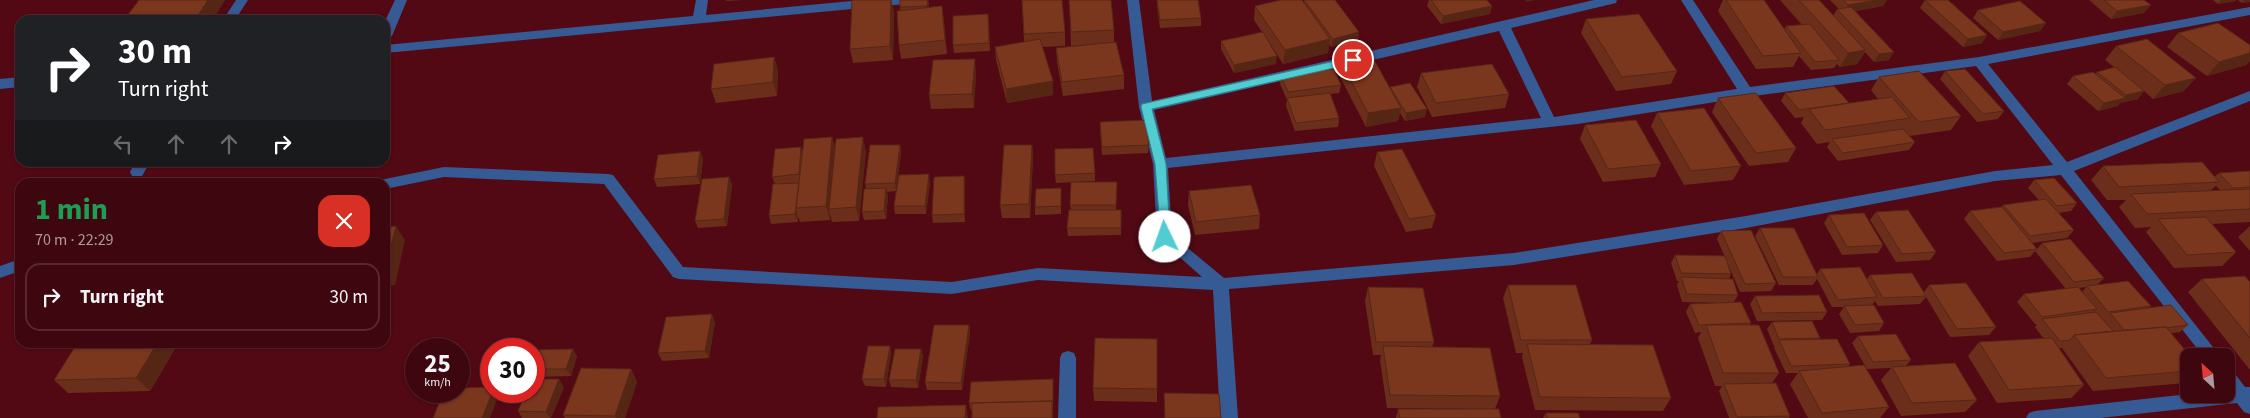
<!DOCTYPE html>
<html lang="en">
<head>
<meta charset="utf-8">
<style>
  body { margin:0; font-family:"Source Sans 3",sans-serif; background:#49151d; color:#f1f3f6; height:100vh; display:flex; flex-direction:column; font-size:19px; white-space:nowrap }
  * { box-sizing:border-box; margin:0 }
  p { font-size:16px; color:#ad999e }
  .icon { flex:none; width:28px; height:28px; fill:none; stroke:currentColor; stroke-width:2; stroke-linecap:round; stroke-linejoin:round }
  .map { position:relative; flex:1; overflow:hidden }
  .sheet { position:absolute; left:15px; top:178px; width:375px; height:170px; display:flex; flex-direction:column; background:#3e070f; border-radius:15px; box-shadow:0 1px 4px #0004,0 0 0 1px #57282f }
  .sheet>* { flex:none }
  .guide { position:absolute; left:15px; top:15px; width:375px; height:152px; border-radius:15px; box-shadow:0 1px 4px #0004,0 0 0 1px #57282f; background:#202124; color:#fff; overflow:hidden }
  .needle { width:32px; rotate:334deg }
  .tools { position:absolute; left:2180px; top:348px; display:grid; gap:10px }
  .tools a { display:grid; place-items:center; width:55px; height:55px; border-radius:10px; background:#3e070f; box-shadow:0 1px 4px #0004,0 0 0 1px #57282f; font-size:25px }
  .speed { position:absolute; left:405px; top:338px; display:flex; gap:10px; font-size:25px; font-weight:700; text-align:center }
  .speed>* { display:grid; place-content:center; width:65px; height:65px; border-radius:50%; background:#3e070f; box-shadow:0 1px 4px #0004,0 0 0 1px #57282f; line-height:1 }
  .speed small { font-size:12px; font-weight:400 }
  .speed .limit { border:8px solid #d22; background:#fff; color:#111 }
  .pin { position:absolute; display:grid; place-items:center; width:42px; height:42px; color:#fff; margin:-21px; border:2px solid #fff; border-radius:50%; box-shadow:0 1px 5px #0007 }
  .me { position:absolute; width:55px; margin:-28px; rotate:357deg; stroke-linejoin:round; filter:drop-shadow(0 0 4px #0008) }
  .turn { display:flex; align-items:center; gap:18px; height:105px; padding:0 20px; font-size:22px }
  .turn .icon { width:65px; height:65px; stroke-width:2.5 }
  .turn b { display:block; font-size:35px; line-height:42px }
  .lanes { display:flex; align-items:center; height:48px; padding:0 20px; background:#0003; justify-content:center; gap:25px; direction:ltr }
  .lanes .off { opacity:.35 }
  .round { display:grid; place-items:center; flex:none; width:52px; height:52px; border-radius:15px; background:#49151d }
  .head { display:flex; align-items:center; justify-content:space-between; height:85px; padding:0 20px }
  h1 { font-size:30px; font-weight:700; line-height:38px; color:#1e9e55 }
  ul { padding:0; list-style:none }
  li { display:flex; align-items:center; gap:15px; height:68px; margin:0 10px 8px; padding:0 10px; border:2px solid #57282f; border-radius:15px }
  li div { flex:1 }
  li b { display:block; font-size:19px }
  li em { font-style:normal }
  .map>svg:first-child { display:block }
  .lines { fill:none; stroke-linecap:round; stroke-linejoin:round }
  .street { fill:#365a93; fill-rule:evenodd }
  .wall { fill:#6a2e1a; fill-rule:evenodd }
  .shaded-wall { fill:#562615 }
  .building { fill:#7b361e; stroke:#562615 }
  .route { fill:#51ccd1; stroke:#358588 }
</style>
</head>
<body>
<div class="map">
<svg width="2250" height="418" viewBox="0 0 2250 418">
  <rect width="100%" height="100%" fill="#520914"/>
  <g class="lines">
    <path class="street" d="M236,0H248L235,20H223Z
      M395,0H407L392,36L385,40V21Z
      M696,0H708L706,15L862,0H911L905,4L385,53V45L693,16Z
      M1127,0H1139L1152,101L1594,0H1617L1616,3L1511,28L1554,117L1737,89L1681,0H1693L1750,87L1979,57L2250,7V15L1988,64L2067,162L2250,91V101L2074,171L2220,356H2203L2061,175L1995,181L1746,228L1514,265L1229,289L1238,418H1220L1213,290L1038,280L952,294L679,279L673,277L604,184L444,177L385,189V182H378L385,179L444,167L608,174L613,175L683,267L952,282L1038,268L1202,277L1157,237L1153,164L1139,107ZM1499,31L1541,118L1166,158L1154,110ZM1976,66L2053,165L1995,171L1746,216L1514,253L1224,278L1172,235L1168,168L1578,124L1746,97Z
      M20,77V87L0,89V79Z
      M135,162H150L142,176H132L130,172Z
      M20,259V271L0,278V266Z
      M1068,351L1074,353L1076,358V418H1058L1060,358L1062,353Z
      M2226,368L2232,370L2245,387H2250V414L2244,412L2237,403L2100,418H2026L2029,413L2035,411L2189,394H2226Z"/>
  </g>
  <path class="wall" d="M726,0H744L726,1Z
    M900,0H928L929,7L942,6L947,54L901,59L899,45Z
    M1022,0L1065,32V46L1042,47L1053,81V95L1007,103L996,60L995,47L1024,42Z
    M1069,0L1114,30V42L1124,75V89L1063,96L1057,62L1056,48L1089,45L1071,46Z
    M1157,0L1201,18V26L1160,28L1157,6Z
    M1304,0L1359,32L1358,40L1331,47L1329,44L1328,53L1283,64L1269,42L1276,64L1234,73L1221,49V41L1262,32L1254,20L1255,6L1304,3Z
    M1429,0H1431L1492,6L1490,14L1441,24L1427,6Z
    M1723,0H1764L1784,30L1786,26L1802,25L1780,0H1819L1833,16L1837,9H1839L1830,0H1887L1883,6L1856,11L1889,60L1874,62L1865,52L1857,64L1840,67L1837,64L1834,68L1811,70L1799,56L1793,67L1756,69L1718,11Z
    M1925,0L1987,35L1982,43L1963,47L1920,8Z
    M2089,0H2144V13L2111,19Z
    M2213,0H2236V1L2218,4Z
    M2238,0H2250V2L2242,3Z
    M1978,10L2046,23L2040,31L1998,40L1973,18Z
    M894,11L893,60L853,63L850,49Z
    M1586,19L1677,71L1671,84L1616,91L1581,33Z
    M989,22L990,51L954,53L953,45Z
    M2178,33L2250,45V61L2246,65L2207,76L2167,47Z
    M2116,46L2184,91L2153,99L2144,91L2138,99L2120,103L2118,106L2098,111L2067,84L2073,76L2095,74L2097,72L2115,68L2105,60Z
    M774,57L778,71L777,96L716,103L711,89Z
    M1341,62L1390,88V87L1427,109L1425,117L1405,121L1400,113L1398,121L1366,127L1339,75Z
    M1945,71L2004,111L1998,119L1977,122L1940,79Z
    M976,73L974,108L931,109L929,95Z
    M1421,73L1509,94L1505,108L1432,117L1417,87Z
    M1281,76L1341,85L1339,93L1330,94L1339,118L1338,127L1295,131L1286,106L1287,100L1280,84Z
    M1879,77L1961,116L1951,130L1910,136L1903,128L1915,142L1909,150L1838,161L1827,147L1830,142L1817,144L1801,123L1804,117L1795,118L1781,101L1785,93L1849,103L1878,99L1871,90Z
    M1718,98L1796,148L1788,162L1749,166L1712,112Z
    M1657,113L1741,166L1733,180L1684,185L1651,126Z
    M1585,125L1661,164L1655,177L1603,182L1580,139Z
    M1100,130L1149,145L1148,153L1102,155Z
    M832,137L835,147L866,151L859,221L832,222L830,215V220L800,222L798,217V222L771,224L769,216L775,184L772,177L802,150Z
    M900,145L901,153L896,191L930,182L926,214H895L894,206L896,191L887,192L888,196L886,219L864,220L862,212L866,189L865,184Z
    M1032,145L1033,158L1030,218H1002L1000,205Z
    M700,151L703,159L700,184L657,187L654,179Z
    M1377,152L1436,215L1432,228L1406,232L1374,166Z
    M2103,166L2214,177L2219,173L2250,171V222L2212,224L2236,252L2222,266L2174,268L2146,232L2151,227L2135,228L2119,207L2126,200H2107L2091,180ZM2216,186L2220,190H2211Z
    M1095,173V181L1056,183L1055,175Z
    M964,176L965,184V222L933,223L932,215Z
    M729,177L732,185L727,226L698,228L695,221Z
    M2034,180L2077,203L2071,211L2058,213L2074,230L2067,238L2032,243L2037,249L2042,243L2104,278L2097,285L2151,306L2148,308L2188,325L2180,332L2171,333L2189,356V381L2186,383L2093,391L2062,348H2059L2084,385L2071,398L1997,403L1968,356L1979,342L2044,339L2035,327L2037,324H2035L2017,302L2024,294L2066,289L2035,251L2030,257L1997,261L1964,219L1970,211L2001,207L2003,205L2039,200L2028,188ZM2086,287L2082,292L2079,288Z
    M1117,182L1116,210H1121V235L1068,236L1067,228L1071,210L1070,205Z
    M1061,188V214L1035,215V207Z
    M1189,191L1260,215L1259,229L1195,235L1188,205Z
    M1876,212L1936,252L1930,260L1896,262L1870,220Z
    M1829,215L1883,245L1878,253L1842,255L1824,223Z
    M2250,226V251L2238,237Z
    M1760,228L1817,274L1820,269L1867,279L1870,275L1924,292L1929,285L1996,327L1989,335L1950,337L1926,297L1920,304L1878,306L1875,301L1872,305L1884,323L1879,331L1850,333L1839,314L1844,307H1832L1817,279L1813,285H1779L1755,236Z
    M1721,231L1776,283L1771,291L1740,292L1717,239Z
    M1675,255L1731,274L1729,279L1738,295L1734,302L1751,323L1749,325L1779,373L1772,383L1790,416L1789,418H1729L1719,391L1722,386H1715L1698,338L1701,332L1695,333L1686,312L1690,304L1721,303L1682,302L1677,285L1679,281H1677L1671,263Z
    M2202,279L2250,281V370L2188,292Z
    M1508,285L1592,340L1590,344L1671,398L1663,411L1535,410L1522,357L1523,353H1516L1503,298Z
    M1368,287L1434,342L1432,347L1500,396L1495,409L1501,418H1396L1398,409H1476L1387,408L1380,360L1381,355H1373L1365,301Z
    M1755,296L1827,312L1822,320L1757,321L1750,304Z
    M715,322L709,358L662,361L658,353Z
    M1772,322L1820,338L1819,339L1850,364L1848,367L1889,407L1880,418H1808L1790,384L1798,373H1786L1774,348L1775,346H1774L1767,329Z
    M969,325L970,333L962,390H927L925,382Z
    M1858,336L1911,360L1906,366L1977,400L1965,412L1901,416L1881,380L1891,368L1867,369L1852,343Z
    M179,342L150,391L68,393L54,380Z
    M890,346L891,353L886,387L865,386L862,379Z
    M921,349L923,356L918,388L891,387L889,380Z
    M534,350L577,356L571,376L534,377Z
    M631,369L637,382L625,418H565L563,415Z
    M564,387L551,418H522L518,411Z
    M1053,387V418H972V411H971L969,403Z
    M1093,388L1157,389V402L1094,401Z
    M1546,413L1580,418H1543Z"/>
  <path class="shaded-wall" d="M208,0H225L213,20H195Z
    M891,0L894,11L893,60L890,46Z
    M928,0L929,4L928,14L927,6Z
    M1526,0H1535L1526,2Z
    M1878,0H1887L1883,6L1844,13L1848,5Z
    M2221,0H2236V1L2218,4Z
    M2244,0H2250V2L2242,3Z
    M2151,5L2144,13L2111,19L2117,11Z
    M942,6L944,20L947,54L945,40Z
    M1492,6L1490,14L1441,24L1443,16Z
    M2046,23L2040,31L1998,40L2003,32Z
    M1359,32L1358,40L1331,47L1333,39Z
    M1987,35L1982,43L1963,47L1968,39Z
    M1330,39L1328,53L1283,64L1285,50Z
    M1865,50L1857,64L1840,67L1848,53Z
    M1894,52L1889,60L1874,62L1879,54Z
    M2250,53V61L2246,65L2207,76L2219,62Z
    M1277,56L1276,64L1234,73V65Z
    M774,57L778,71L777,96L773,82Z
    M975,59L976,73L974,108L972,94Z
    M2196,78L2184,91L2153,99L2165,85Z
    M1053,81V95L1007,103L1006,89Z
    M2144,91L2138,99L2120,103L2118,106L2098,111L2104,103L2124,98L2126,95Z
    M1401,108L1398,121L1366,127L1368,113Z
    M1427,109L1425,117L1405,121L1406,113Z
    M832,137L836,151L829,209L830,215V220L826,206Z
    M863,137L866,151L859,221L856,207Z
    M900,145L901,153L896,191L895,183Z
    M1032,145L1033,158L1030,218L1029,204Z
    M700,151L703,159L700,184L697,176Z
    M929,174L930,182L926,214L925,206Z
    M964,176L965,184V222L964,214Z
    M729,177L732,185L727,226L724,219Z
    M886,188L888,196L886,219L884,211Z
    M796,209L798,217V222L795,214Z
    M396,226L405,240L395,285L385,286V271Z
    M712,314L715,322L709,358L705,351Z
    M969,325L970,333L962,390L961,383Z
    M158,342H179L150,391L136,378Z
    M890,346L891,353L886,387L884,379Z
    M573,349L577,356L571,376L566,369Z
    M921,349L923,356L918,388L916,380Z
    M631,369L637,382L625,418H616L615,416Z
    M559,379L564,387L551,418H550L546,412Z
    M493,391H497L499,395L490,418H482Z
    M1052,401L1053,414V418H1052Z
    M966,405L968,418H965Z"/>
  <path class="building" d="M139,0H208L195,20H124Z
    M852,0H891L890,46L850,49Z
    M900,0H928L927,6L900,7Z
    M1022,0H1062L1065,32L1024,34Z
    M1069,0H1111L1114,30L1071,32Z
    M1157,0H1198L1201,18L1160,20Z
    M1281,0H1302L1330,39L1285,50L1255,6Z
    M1304,0H1335L1359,32L1333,39Z
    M1431,0H1487L1492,6L1443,16Z
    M1726,0H1764L1801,53L1763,56Z
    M1799,0H1819L1865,50L1848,53Z
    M1843,0H1878L1848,5Z
    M1925,0H1948L1987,35L1968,39Z
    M2104,0H2144L2151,5L2117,11Z
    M2020,1L2046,23L2003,32L1978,10Z
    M942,6L945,40L899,45L897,11Z
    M1851,7L1894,52L1879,54L1837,9Z
    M988,14L989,43L953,45V16Z
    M1639,14L1677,71L1622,77L1586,19Z
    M2218,23L2250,45V53L2219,62L2178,33Z
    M1810,24L1839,60L1815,62L1786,26Z
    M1263,32L1277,56L1234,65L1221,41Z
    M1040,39L1053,81L1006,89L995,47Z
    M2147,39L2196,78L2165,85L2116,46Z
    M1116,42L1124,75L1062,82L1056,48Z
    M1372,56L1401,108L1368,113L1341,62Z
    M774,57L773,82L711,89L714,64Z
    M975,59L972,94L929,95L933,60Z
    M1492,64L1509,94L1436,103L1421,73Z
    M2115,67L2144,91L2126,95L2097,72Z
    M1334,69L1341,85L1288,92L1281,76Z
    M1965,69L2004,111L1983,114L1945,71Z
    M1919,71L1961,116L1919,122L1879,77Z
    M2093,72L2125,98L2104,103L2073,76Z
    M1410,83L1427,109L1406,113L1390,87Z
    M1834,86L1849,103L1799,110L1785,93Z
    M1330,93L1339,118L1296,123L1287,98Z
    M1756,93L1796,148L1756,153L1718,98Z
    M1892,97L1910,118L1825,130L1809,109Z
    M1704,108L1741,166L1691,171L1657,113Z
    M1146,120L1149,145L1102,147L1100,122Z
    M1636,120L1661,164L1608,169L1585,125Z
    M1903,129L1915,142L1843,153L1832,139Z
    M832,137L826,206L796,208L804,139Z
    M863,137L856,207L829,209L836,139Z
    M870,145H900L895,183L865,184Z
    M1004,145H1032L1029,204L1000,205Z
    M801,147L799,174L772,177L775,149Z
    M1093,148L1095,173L1055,175V149Z
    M1402,149L1436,215L1409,219L1377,152Z
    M700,151L697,176L654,179L658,155Z
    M2202,162L2219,182L2119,187L2103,166Z
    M2250,171V187L2233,188L2219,173Z
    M929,174L925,206H894L899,175Z
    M964,176V214L932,215L934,177Z
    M729,177L724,219L695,221L702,179Z
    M2054,178L2077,203L2057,206L2034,180Z
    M1071,182H1117L1116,205H1070Z
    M799,183L795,214L769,216L773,184Z
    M1251,185L1260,215L1196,222L1189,191Z
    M886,188L884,211L862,212L864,189Z
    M1061,188V206L1035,207L1036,189Z
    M2250,189V209L2147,214L2131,194Z
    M2046,199L2074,230L2030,236L2003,205Z
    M2002,207L2037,249L2004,253L1970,211Z
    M1069,210H1121V228H1067Z
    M1908,210L1936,252L1902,254L1876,212Z
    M1864,213L1883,245L1847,247L1829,215Z
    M2206,217L2236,252L2187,255L2158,219Z
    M396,226L385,271V228Z
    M1760,228H1794L1818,277H1783Z
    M1751,230L1776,283L1745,284L1721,231Z
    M2070,239L2104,278L2074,282L2042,243Z
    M1675,255L1725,256L1731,274L1681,273Z
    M1860,267L1877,297L1838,300L1820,269Z
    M1912,273L1926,296L1883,298L1870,275Z
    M2245,276L2250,282V338L2202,279Z
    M1681,277L1733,279L1738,295L1687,294Z
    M2128,281L2151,306L2108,312L2087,286Z
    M1966,283L1996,327L1957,329L1929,285Z
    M1508,285H1576L1592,340H1521Z
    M1368,287L1423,288L1434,342H1376Z
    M2078,287L2097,309L2042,317L2024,294Z
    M1819,295L1827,312L1762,313L1755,296Z
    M1741,302L1751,323L1699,325L1690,304Z
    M1874,305L1884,323L1855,325L1844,306Z
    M2171,305L2188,325L2166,328V327L2124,330L2110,313Z
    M2096,312L2113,331L2074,335L2070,340L2060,341L2042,319Z
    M712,314L705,351L658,353L666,317Z
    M1812,321L1820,338L1779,339L1772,322Z
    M934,325H969L961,383L925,382Z
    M1706,325H1759L1779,373H1723Z
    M2166,327L2190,356H2189V371L2106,378L2074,335Z
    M1896,334L1911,360L1873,362L1858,336Z
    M1095,338L1157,339V389L1093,388Z
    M2052,338L2084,385L2009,390L1979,342Z
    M1837,339L1850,364L1791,366L1779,340Z
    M78,342H158L136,378L54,380Z
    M1527,344L1653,345L1671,398L1540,397Z
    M868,346H890L884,379H862Z
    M1383,346L1490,348L1500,396L1390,395Z
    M573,349L566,369H534V350Z
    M895,349H921L916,380H889Z
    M1955,363L1977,400L1912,403L1892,367Z
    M1864,365L1889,407L1822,413L1799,371Z
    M581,368L631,369L615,416L563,415Z
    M534,379H559L546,412L518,411L526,391H534Z
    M1053,379V401L969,403L971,382Z
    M1776,383L1790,416L1737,417L1724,384Z
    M491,387V391H493L482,418H433L444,391H459V388Z
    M1164,393L1219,394L1221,418H1165Z
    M1052,401V418H972V403Z
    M966,405L965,418H877L878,407Z
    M1398,409H1499L1501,418H1400Z
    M1546,413H1578L1580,418H1547Z"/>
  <path class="route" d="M1353,57L1358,60L1356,63L1152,109L1166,164L1170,237L1169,240H1161L1155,164L1141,107L1142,104Z"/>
</svg>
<div class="tools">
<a><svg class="needle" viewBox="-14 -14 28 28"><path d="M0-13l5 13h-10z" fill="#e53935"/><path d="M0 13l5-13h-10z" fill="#ad999e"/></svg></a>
</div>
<div class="speed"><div>25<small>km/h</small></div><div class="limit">30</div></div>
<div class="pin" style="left:1353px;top:60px;background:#d93025"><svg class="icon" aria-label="arrive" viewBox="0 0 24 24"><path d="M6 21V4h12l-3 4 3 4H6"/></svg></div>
<svg class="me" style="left:1165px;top:237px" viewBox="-20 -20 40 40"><circle r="19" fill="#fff"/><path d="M0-13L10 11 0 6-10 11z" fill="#51ccd1"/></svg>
<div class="guide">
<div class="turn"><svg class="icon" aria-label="right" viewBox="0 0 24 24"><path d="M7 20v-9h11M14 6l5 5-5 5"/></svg><div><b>30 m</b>Turn right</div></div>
<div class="lanes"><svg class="icon off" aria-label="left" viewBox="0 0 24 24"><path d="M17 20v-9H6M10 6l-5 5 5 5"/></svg><svg class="icon off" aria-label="ahead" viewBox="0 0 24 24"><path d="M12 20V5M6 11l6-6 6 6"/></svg><svg class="icon off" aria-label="ahead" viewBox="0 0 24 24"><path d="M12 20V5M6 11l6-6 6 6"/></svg><svg class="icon" aria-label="right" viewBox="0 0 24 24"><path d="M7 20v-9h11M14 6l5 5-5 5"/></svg></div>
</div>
<section class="sheet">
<div class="head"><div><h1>1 min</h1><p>70 m · 22:29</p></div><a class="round" style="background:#d93025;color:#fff"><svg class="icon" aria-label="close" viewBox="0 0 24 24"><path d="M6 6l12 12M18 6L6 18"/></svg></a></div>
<ul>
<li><svg class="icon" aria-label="right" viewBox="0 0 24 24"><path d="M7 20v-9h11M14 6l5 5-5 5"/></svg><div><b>Turn right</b></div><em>30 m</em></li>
</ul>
</section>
</div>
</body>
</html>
